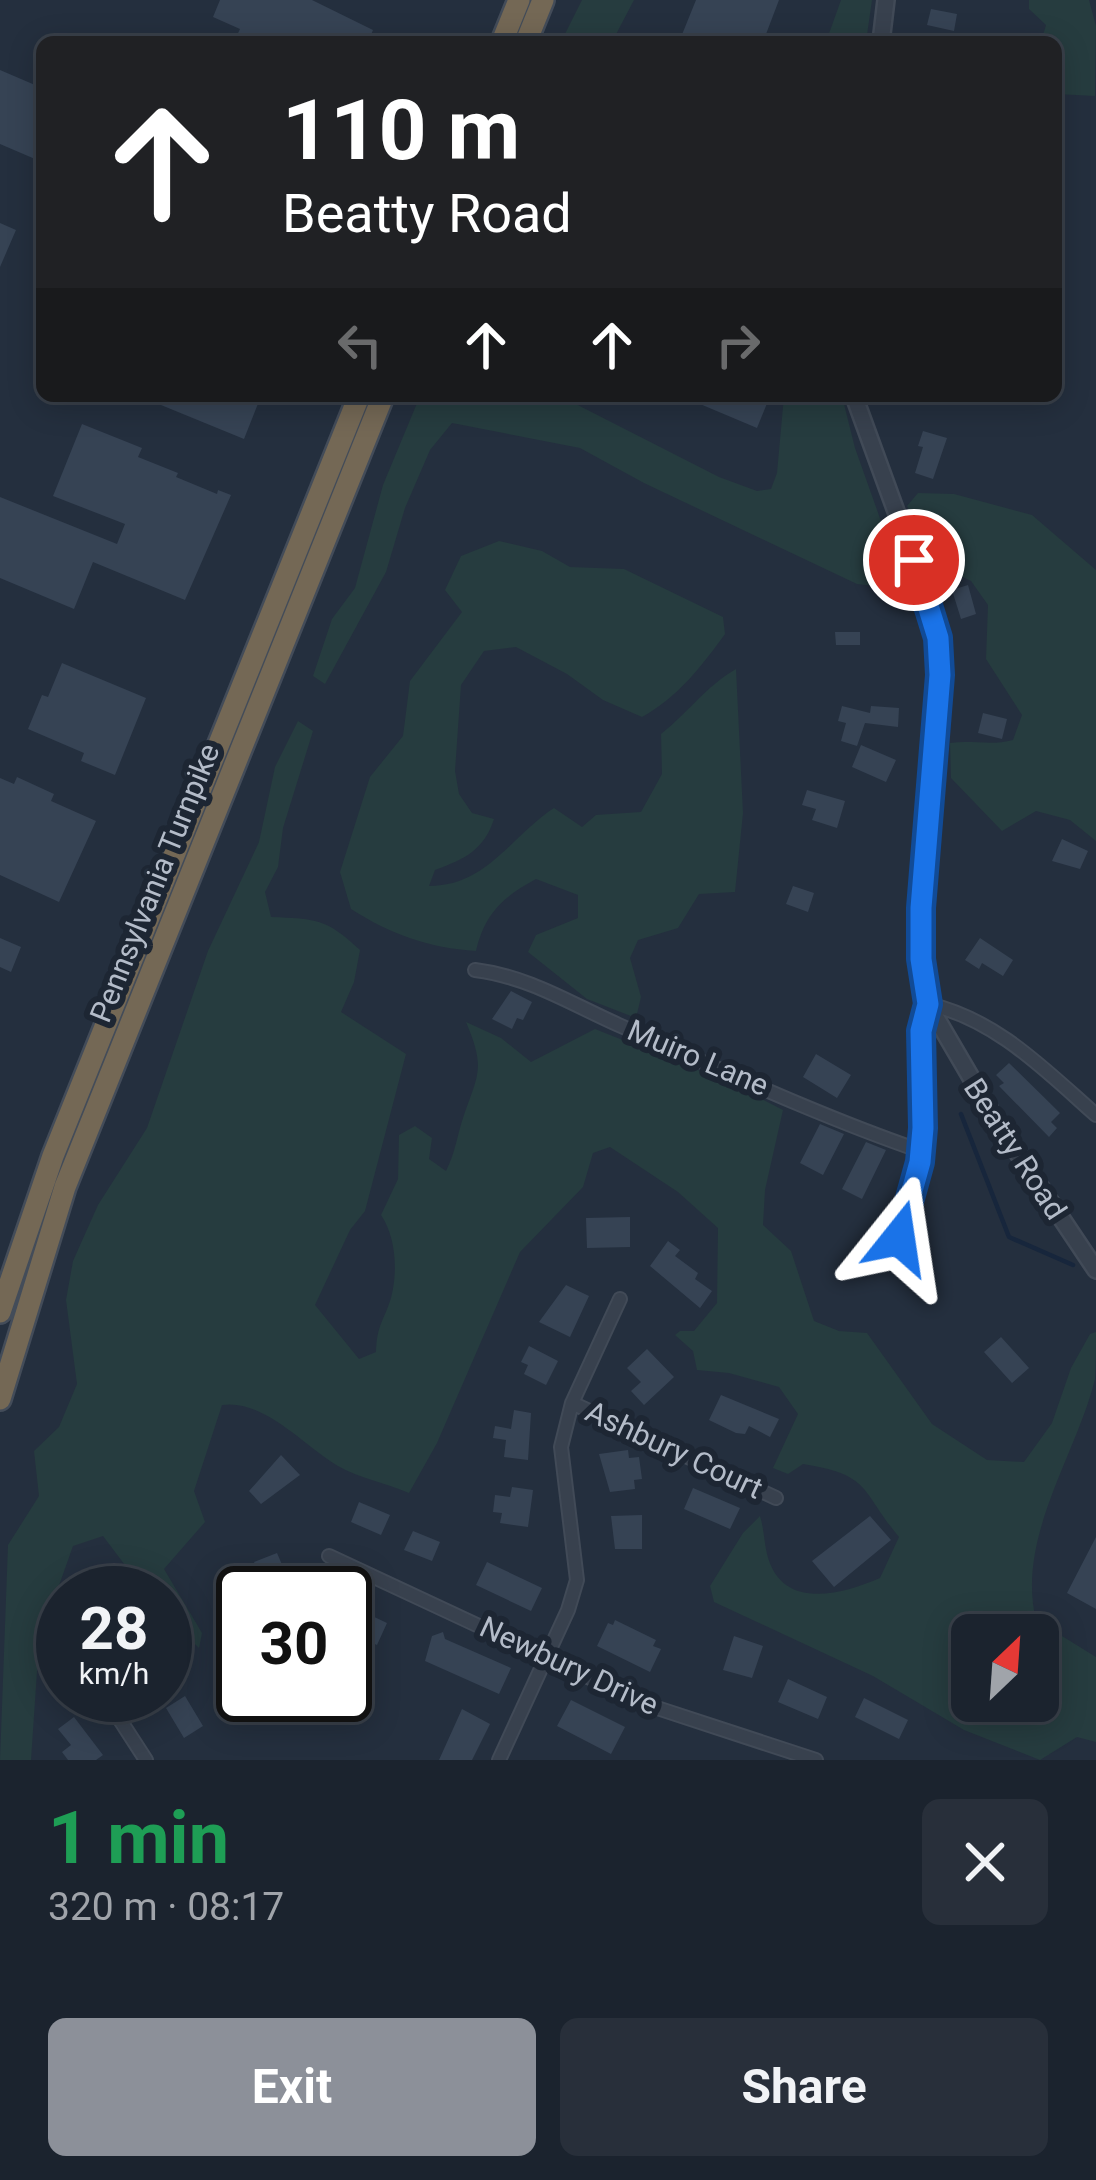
<!DOCTYPE html>
<html lang="en">
<head>
<meta charset="utf-8">
<style>
  body { margin:0; font-family:Roboto,sans-serif; background:#282f3a; color:#f1f3f6; height:100vh; display:flex; flex-direction:column; font-size:45px; white-space:nowrap }
  * { box-sizing:border-box; margin:0 }
  p { font-size:39px; color:#a0a4aa }
  .icon { flex:none; width:66px; height:66px; fill:none; stroke:currentColor; stroke-width:2; stroke-linecap:round; stroke-linejoin:round }
  .map { position:relative; height:1760px; overflow:hidden }
  .side { display:flex; flex-direction:column; background:#1b232e; flex:1 }
  .side>* { flex:none }
  .top-card { position:absolute; left:36px; top:36px; width:1026px; height:366px; border-radius:18px; box-shadow:0 6px 30px #0003,0 0 0 3px #39404a; background:#202124; color:#fff; overflow:hidden }
  .needle { width:78px; rotate:25deg }
  .buttons { position:absolute; left:951px; top:1614px; display:grid; gap:24px }
  .buttons a { display:grid; place-items:center; width:108px; height:108px; border-radius:18px; background:#1b232e; box-shadow:0 6px 30px #0003,0 0 0 3px #39404a; font-size:60px }
  .speed { position:absolute; left:36px; top:1566px; display:flex; gap:24px; font-size:60px; font-weight:700; text-align:center }
  .speed>* { display:grid; place-content:center; width:156px; height:156px; border-radius:50%; background:#1b232e; box-shadow:0 6px 30px #0003,0 0 0 3px #39404a; line-height:1 }
  .speed small { font-size:30px; font-weight:400 }
  .speed .limit { border:6px solid #111; border-radius:18px; background:#fff; color:#111 }
  .pin { position:absolute; display:grid; place-items:center; width:102px; height:102px; color:#fff; margin:-51px; border:6px solid #fff; border-radius:50%; box-shadow:0 3px 12px #0007 }
  .me { position:absolute; width:132px; margin:-66px; rotate:15deg; stroke-linejoin:round; filter:drop-shadow(0 0 9px #0008) }
  .turn { display:flex; align-items:center; gap:42px; height:252px; padding:0 48px; font-size:54px }
  .turn .icon { width:156px; height:156px; stroke-width:2.5 }
  .turn b { display:block; font-size:84px; line-height:102px }
  .lanes { display:flex; align-items:center; height:114px; padding:0 48px; background:#0003; justify-content:center; gap:60px; direction:ltr }
  .lanes .off { opacity:.35 }
  .round { display:grid; place-items:center; flex:none; width:126px; height:126px; border-radius:18px; background:#282f3a }
  .headline { display:flex; align-items:center; justify-content:space-between; height:204px; padding:0 48px }
  h1 { font-size:72px; font-weight:700; line-height:90px; color:#1e9e55 }
  .primary-button { display:flex; gap:24px; margin-top:auto; padding:24px 48px }
  .primary-button a { flex:1; height:138px; border-radius:18px; background:#8c9099; color:#fff; font-size:48px; font-weight:700; line-height:138px; text-align:center }
  .primary-button a+a { background:#282f3a; color:#f1f3f6 }
  .map>svg:first-child { display:block }
  .green { fill:#263c3f; fill-rule:evenodd }
  .lines { fill:none; stroke-linecap:round; stroke-linejoin:round }
  .stream { stroke:#17263c; stroke-width:4.5 }
  .building { fill:#364354 }
  .minor-casing { stroke:#414a57; stroke-width:16 }
  .tertiary-casing { stroke:#414a57; stroke-width:20 }
  .motorway-casing { stroke:#434c59; stroke-width:26 }
  .minor { stroke:#38414e; stroke-width:12 }
  .tertiary { stroke:#38414e; stroke-width:15 }
  .motorway { stroke:#746855; stroke-width:21 }
  .route-casing { stroke:#114b97; stroke-width:30 }
  .route { stroke:#1a73e8; stroke-width:21 }
  .labels { text-anchor:middle; stroke-width:12; stroke-linejoin:round; paint-order:stroke }
  .street-label { font-size:30px; fill:#b4bcc9; stroke:#1d2633 }
</style>
</head>
<body>
<div class="map">
<svg width="1096" height="1760" viewBox="0 0 1096 1760">
  <rect width="100%" height="100%" fill="#242f3e"/>
  <path class="green" d="M582,0H634L612,42H561Z
    M841,0H872L866,42H826Z
    M1029,0H1089L1096,26L1095,96L1056,94V42H1041L1046,25L1029,9Z
    M420,396H560L719,477L757,491L771,489L777,473L784,396H842L855,448L903,583L892,588L857,584L644,483L580,448L452,423L430,450L405,508L386,572L325,684L313,676L332,619L355,588L383,485Z
    M918,493L954,494L1032,515L1096,570V841L1070,820L1036,811L1002,831L951,778L950,743C973,740 992,746 1013,740L1022,715L986,659L988,605L971,581L942,567L907,506Z
    M499,541L542,551L570,567L624,569L723,617L725,634C701,667 678,697 642,717L603,700L567,674L516,647L484,651L461,685L455,771L459,794L472,813L494,819C484,850 465,859 435,870L429,886C487,886 511,836 554,808L582,827L596,815L641,812L662,774L661,734C689,712 705,687 736,669L743,813L735,892L699,894L678,928L638,940L630,958L641,997L636,1018L587,999L528,952L536,935L578,918V895L536,879C503,897 485,913 476,951C429,948 390,934 351,909L340,872L370,777L403,736L410,681L462,612L445,590L461,556Z
    M298,721L313,731L283,828L278,867L265,892L271,917C316,919 326,918 360,950L354,982L341,1012L406,1054L365,1211L350,1230L315,1305L359,1359L376,1352C377,1324 384,1321 391,1298C398,1271 396,1237 381,1215L398,1179L399,1135L415,1126L432,1138L429,1159L446,1171C456,1151 457,1135 464,1115C479,1073 485,1067 466,1022L501,1038L531,1062L595,1029L728,1082L783,1110L765,1190L763,1225L791,1251L814,1321L839,1331L867,1333L932,1424L987,1460L1024,1462L1052,1423L1071,1368L1090,1334L1096,1332C1096,1347 1096,1364 1095,1379C1076,1456 1016,1538 1036,1620L1096,1657V1742L1077,1737L1040,1760L964,1730L873,1676L714,1602L710,1586L743,1533L760,1516C764,1529 764,1541 767,1554C781,1611 841,1595 880,1578L899,1537C860,1490 872,1475 803,1464L788,1474L773,1468L798,1414L779,1387L729,1373L697,1370L693,1351L675,1335L680,1331H694L717,1303L718,1228L678,1192L610,1147L593,1153L583,1187L520,1252L437,1443L409,1493C386,1483 359,1478 338,1466C304,1446 264,1399 222,1405L194,1491L205,1522L164,1569L202,1633L199,1648L165,1614V1593H146L103,1536L73,1546L39,1642L31,1760H0L8,1545L39,1496L34,1451L59,1427L77,1384L66,1300L73,1261L98,1205L147,1128L208,951L259,842L275,767ZM1038,1635V1701H972V1635Z"/>
  <g class="lines">
    <path class="stream" d="M961,1114L1009,1237L1073,1265"/>
  </g>
  <path class="building" d="M220,0H312L373,30L368,42H234L240,29L213,17Z
    M696,0H779L763,42H679Z
    M931,9L957,14L954,31L927,25Z
    M0,70L42,88V162L0,144Z
    M0,223L16,230L0,267Z
    M139,396H261L244,439Z
    M681,396H770L757,428Z
    M82,424L142,448L138,457L178,473L176,477L217,494L218,490L231,495L185,600L93,562L74,609L0,578V497L117,544L125,524L53,496Z
    M923,431L947,438L933,479L915,473L923,447L918,446Z
    M968,585L976,614L961,619L952,590Z
    M835,632H860V645H836Z
    M62,663L146,698L115,775L81,761L84,753L28,729L42,695L48,697Z
    M842,706L870,713L871,706L899,708L898,727L865,723L857,746L841,741L846,723L838,721Z
    M983,713L1007,719L1002,739L978,733Z
    M861,745L896,760L886,782L852,767Z
    M17,777L54,794L51,801L96,821L59,902L0,875V778L14,784Z
    M807,790L845,801L837,828L812,820L816,809L802,805Z
    M1062,839L1088,851L1080,869L1052,861Z
    M793,886L814,893L808,912L786,904Z
    M0,938L21,947L11,972L0,967Z
    M980,938L1013,960L1003,976L982,963L979,969L965,960Z
    M511,991L532,1002L523,1020L517,1018L512,1029L492,1019Z
    M816,1054L851,1075L837,1098L803,1077Z
    M1009,1063L1060,1113L1051,1122L1057,1128L1049,1137L999,1086L1004,1083L996,1075Z
    M820,1124L844,1134L823,1175L800,1163Z
    M866,1142L886,1150L862,1199L842,1189Z
    M630,1217V1247L587,1248L586,1218Z
    M668,1241L680,1250L675,1256L698,1273L695,1279L712,1291L700,1308L650,1266Z
    M566,1285L589,1296L570,1337L539,1322Z
    M1001,1337L1029,1368L1012,1383L984,1352Z
    M529,1346L558,1361L546,1385L524,1374L528,1365L521,1362Z
    M647,1349L674,1377L644,1405L631,1391L641,1382L627,1368Z
    M721,1395L779,1419L770,1437L749,1426L745,1434L736,1433L709,1420Z
    M514,1410L531,1413L528,1460L504,1457L506,1440L493,1438L495,1426L511,1429Z
    M628,1450L629,1458L639,1457L642,1479L634,1480L635,1489L610,1492L599,1454Z
    M281,1455L300,1475L261,1504L249,1491Z
    M512,1487L533,1490L528,1527L500,1523L502,1513L493,1512L495,1495L510,1497Z
    M693,1488L740,1508L730,1529L684,1509Z
    M359,1502L390,1515L381,1535L351,1522Z
    M642,1515V1549H615L611,1516Z
    M870,1516L891,1540L834,1587L812,1561Z
    M413,1531L440,1542L432,1561L404,1550Z
    M1096,1537V1609L1067,1593Z
    M277,1553L289,1581L296,1593H263L266,1591L254,1562Z
    M487,1562L542,1588L531,1611L476,1585Z
    M345,1603L387,1623L377,1645L345,1631Z
    M615,1620L656,1640L653,1646L661,1649L650,1672L597,1646L608,1623L613,1625Z
    M443,1632L445,1639L511,1668L499,1694L425,1661L432,1636Z
    M734,1636L763,1646L752,1678L723,1670Z
    M788,1679L827,1697L818,1719L778,1702Z
    M185,1696L203,1726L184,1738L166,1708Z
    M864,1698L908,1720L899,1739L855,1717Z
    M571,1700L625,1727L611,1754L557,1726Z
    M462,1709L490,1724L472,1760H439Z
    M74,1717L103,1755L96,1760H68L62,1752L71,1745L58,1729Z"/>
  <g class="lines">
    <defs>
      <path id="minor" d="M475,970C530,977 571,1004 621,1026C719,1069 819,1116 921,1151
        M899,1238C909,1201 921,1165 923,1126C925,1085 917,1044 928,1004C996,1019 1045,1070 1096,1115
        M572,1403L776,1498
        M329,1556L648,1705L816,1760
        M111,1706L146,1760
        M499,1760L568,1610L577,1580L561,1447L572,1403L620,1299"/>
      <path id="tertiary" d="M881,42L886,0
        M854,396L928,599L938,638V722L921,908V959L928,1004L997,1122L1096,1270"/>
      <path id="motorway" d="M502,42L519,0
        M526,42L543,0
        M0,1312L53,1156L359,396
        M0,1399L65,1187L383,396"/>
    </defs>
    <use href="#minor" class="minor-casing"/>
    <use href="#tertiary" class="tertiary-casing"/>
    <use href="#motorway" class="motorway-casing"/>
    <use href="#minor" class="minor"/>
    <use href="#tertiary" class="tertiary"/>
    <use href="#motorway" class="motorway"/>
  </g>
  <g class="lines">
    <defs>
      <path id="route" d="M899,1238L920,1162L923,1128L921,1031L928,1004L921,959V908L940,675L938,638L914,560"/>
    </defs>
    <use href="#route" class="route-casing"/>
    <use href="#route" class="route"/>
  </g>
  <g class="labels">
    <g class="street-label">
      <text transform="translate(155 883) rotate(-68)" y="10">Pennsylvania Turnpike</text>
      <text transform="translate(698 1058) rotate(23)" y="10">Muiro Lane</text>
      <text transform="translate(1015 1149) rotate(57)" y="10">Beatty Road</text>
      <text transform="translate(674 1450) rotate(25)" y="10">Ashbury Court</text>
      <text transform="translate(569 1666) rotate(25)" y="10">Newbury Drive</text>
    </g>
  </g>
</svg>
<div class="buttons">
<a><svg class="needle" viewBox="-14 -14 28 28"><path d="M0-13l5 13h-10z" fill="#e53935"/><path d="M0 13l5-13h-10z" fill="#a0a4aa"/></svg></a>
</div>
<div class="speed"><div>28<small>km/h</small></div><div class="limit">30</div></div>
<div class="pin" style="left:914px;top:560px;background:#d93025"><svg class="icon" aria-label="arrive" viewBox="0 0 24 24"><path d="M6 21V4h12l-3 4 3 4H6"/></svg></div>
<svg class="me" style="left:899px;top:1238px" viewBox="-20 -20 40 40"><path d="M0-17L14 15 0 8-14 15z" fill="#1a73e8" stroke="#fff" stroke-width="4"/></svg>
<div class="top-card">
<div class="turn"><svg class="icon" aria-label="ahead" viewBox="0 0 24 24"><path d="M12 20V5M6 11l6-6 6 6"/></svg><div><b>110 m</b>Beatty Road</div></div>
<div class="lanes"><svg class="icon off" aria-label="left" viewBox="0 0 24 24"><path d="M17 20v-9H6M10 6l-5 5 5 5"/></svg><svg class="icon" aria-label="ahead" viewBox="0 0 24 24"><path d="M12 20V5M6 11l6-6 6 6"/></svg><svg class="icon" aria-label="ahead" viewBox="0 0 24 24"><path d="M12 20V5M6 11l6-6 6 6"/></svg><svg class="icon off" aria-label="right" viewBox="0 0 24 24"><path d="M7 20v-9h11M14 6l5 5-5 5"/></svg></div>
</div>
</div>
<section class="side">
<div class="headline"><div><h1>1 min</h1><p>320 m · 08:17</p></div><a class="round"><svg class="icon" aria-label="close" viewBox="0 0 24 24"><path d="M6 6l12 12M18 6L6 18"/></svg></a></div>
<div class="primary-button"><a>Exit</a><a>Share</a></div>
</section>
</body>
</html>
